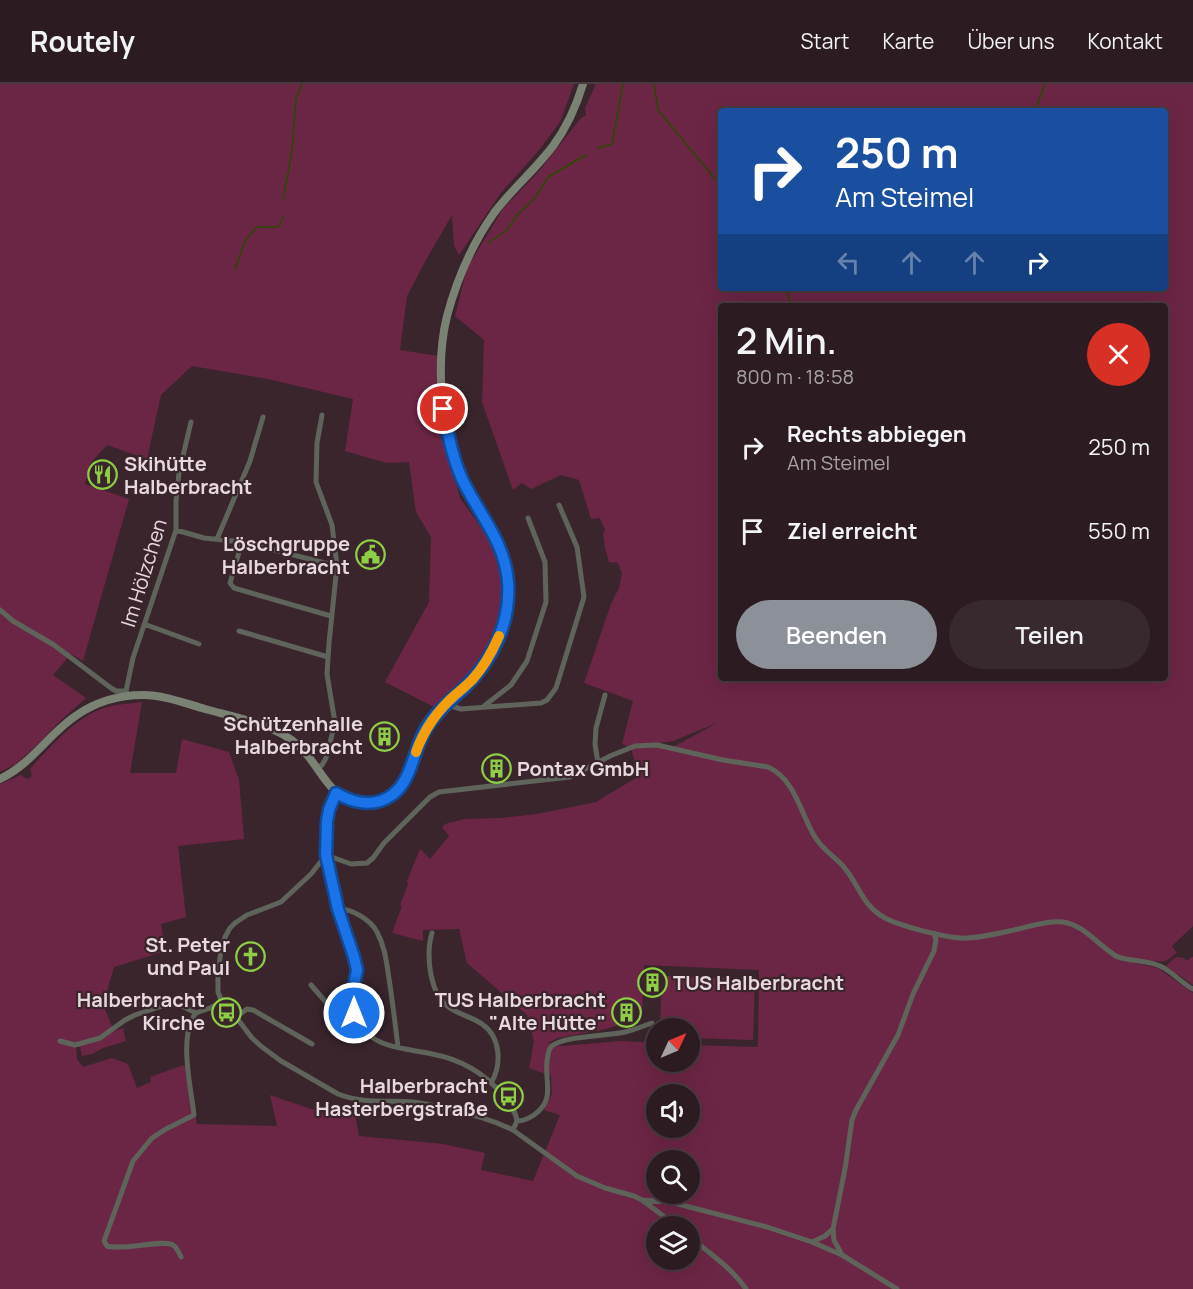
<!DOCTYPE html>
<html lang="de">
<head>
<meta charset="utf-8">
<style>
  body { margin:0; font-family:Manrope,sans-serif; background:#38292f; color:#f1f3f6; height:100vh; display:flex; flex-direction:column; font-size:22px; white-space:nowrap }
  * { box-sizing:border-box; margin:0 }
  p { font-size:20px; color:#a6a1a5 }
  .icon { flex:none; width:33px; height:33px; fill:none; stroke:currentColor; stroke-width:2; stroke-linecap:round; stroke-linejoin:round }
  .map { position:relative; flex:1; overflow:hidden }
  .side { position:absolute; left:718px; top:219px; width:450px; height:378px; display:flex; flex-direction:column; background:#2c1c22; border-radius:6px; box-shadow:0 6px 24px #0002,0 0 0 2px #483a40 }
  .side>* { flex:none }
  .hud { position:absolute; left:718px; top:24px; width:450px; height:183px; border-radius:6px; box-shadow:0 6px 24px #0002,0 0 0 2px #483a40; background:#1a4fa0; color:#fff; overflow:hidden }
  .needle { width:39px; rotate:46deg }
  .tools { position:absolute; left:646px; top:934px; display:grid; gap:12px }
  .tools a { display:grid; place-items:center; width:54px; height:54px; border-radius:50%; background:#2c1c22; box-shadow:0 6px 24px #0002,0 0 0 2px #483a40; font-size:30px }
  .pin { position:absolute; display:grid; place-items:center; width:51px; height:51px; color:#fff; margin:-26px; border:3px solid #fff; border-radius:50%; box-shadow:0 2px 6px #0007 }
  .me { position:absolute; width:66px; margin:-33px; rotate:0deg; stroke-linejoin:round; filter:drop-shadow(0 0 4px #0008) }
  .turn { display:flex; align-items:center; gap:21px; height:126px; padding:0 18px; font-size:27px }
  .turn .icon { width:78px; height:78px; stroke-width:2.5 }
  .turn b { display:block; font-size:42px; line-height:51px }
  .lanes { display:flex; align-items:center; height:57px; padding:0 18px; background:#0003; justify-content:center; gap:30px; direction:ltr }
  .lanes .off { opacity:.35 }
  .round { display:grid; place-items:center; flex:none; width:63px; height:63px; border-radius:32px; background:#38292f }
  .head { display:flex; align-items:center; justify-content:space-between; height:102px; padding:0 18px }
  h1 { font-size:36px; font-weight:600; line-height:45px }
  .action { display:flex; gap:12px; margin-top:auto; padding:12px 18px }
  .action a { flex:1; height:69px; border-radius:36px; background:#8c9099; color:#fff; font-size:24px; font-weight:600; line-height:69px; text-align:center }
  .action a+a { background:#38292f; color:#f1f3f6 }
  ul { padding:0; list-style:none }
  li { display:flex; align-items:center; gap:18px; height:84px; padding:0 18px }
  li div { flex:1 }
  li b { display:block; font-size:22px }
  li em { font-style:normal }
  header { display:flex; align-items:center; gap:36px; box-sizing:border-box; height:84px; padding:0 30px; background:#2c1c22; border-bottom:2px solid #483a40 }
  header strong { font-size:28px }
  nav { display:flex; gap:33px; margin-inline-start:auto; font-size:21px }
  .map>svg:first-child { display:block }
  .green { fill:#6c2645; fill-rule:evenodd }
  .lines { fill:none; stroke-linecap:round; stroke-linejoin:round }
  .stream { stroke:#2a4900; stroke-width:1.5 }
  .street { stroke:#5f645b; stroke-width:5 }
  .secondary { stroke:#7a8274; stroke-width:8 }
  .route-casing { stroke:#114b97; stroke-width:15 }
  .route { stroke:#1a73e8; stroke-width:10 }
  .slow { stroke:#f59e0b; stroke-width:10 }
  .labels { text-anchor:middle; stroke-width:4.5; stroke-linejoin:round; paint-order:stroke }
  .poi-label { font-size:20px; font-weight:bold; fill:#e8d9de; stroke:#3a252d; text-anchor:end }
  .street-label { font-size:20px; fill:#e8d9de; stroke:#3a252d }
</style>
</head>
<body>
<header>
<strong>Routely</strong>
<nav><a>Start</a><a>Karte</a><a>Über uns</a><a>Kontakt</a></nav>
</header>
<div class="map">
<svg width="1193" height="1205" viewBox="0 0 1193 1205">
  <rect width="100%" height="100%" fill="#3a252d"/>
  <path class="green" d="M0,0H574L560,38L540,65L500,110L459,171L454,161L452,131L427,174L407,212L400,266L438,272L437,312L446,362L460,414L491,457L501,483L503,515L500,541L479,580L469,593L436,624L385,598L429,518L431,453L416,428L409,378L387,379L345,367L353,315L268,295L192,282L161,311L147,375L107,361L90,380L85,400L129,415L83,577L71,570L53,591L86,614L58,639L39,659L16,680L0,688Z
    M596,0H1193V842L1172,862L1177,869C1173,871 1169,876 1165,877C1160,879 1130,873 1120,873L1124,877L1158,884L1193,909V1205H0V700L21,691L27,695L32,692L30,685C49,664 76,633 104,624C115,620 129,620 142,618L130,689H176L182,655L229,668L239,696L244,755L178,762L186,833L161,840L166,867L114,883L103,921L114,947L123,944L126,957L103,964L92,970L82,972L80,963H76L77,975L83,983L112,974L128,980L137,1004L151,998L150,993L187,980L197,1040L277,1042L270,1011L326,1030H355L359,1052L443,1060L485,1069L481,1086L533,1097L560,1031L544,1026L552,1010L551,992L529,984L534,958L527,931L467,879L459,845L423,846V857L392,849L402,822L400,821L408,800L407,797L420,765L430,775L449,752L442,743L445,740L465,735L500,734L537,730L596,718L639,692L631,664L622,660L633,617L584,599L611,520L619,504L622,489L618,479L609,478L605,464L603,449L605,446L600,434L591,435L579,396L561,391L531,405L522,399L513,406L482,318L484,256L455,232L467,184L503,125L540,86L580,35L586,31L585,24ZM722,27H1166V204H722ZM722,222H1166V594H722ZM717,639L675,662L647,661L673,657ZM644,881L759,886L758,963L690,961V978H657V959L621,957L562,962L548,959L558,954L606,945L642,933ZM657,1011H690V1044H657ZM657,1077H690V1110H657ZM657,1143H690V1176H657Z
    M1176,873L1184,874L1187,877L1191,873H1193V901L1166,882Z
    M662,892L755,895L753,956L690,954V945H660Z"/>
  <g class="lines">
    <path class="stream" d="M654,0L658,26L722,103
      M1035,27L1045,0
      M598,64L612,60L623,0
      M283,115L292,68L296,15L302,0
      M488,159L507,146L518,130L535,114L548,93L586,71
      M235,185L245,157L257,143H278L283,133
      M784,204L793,222"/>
    <path class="street" d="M176,446L204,454L242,458L337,482
      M217,455L250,377L263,333
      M242,458L230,499L234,504L331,532
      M0,526L13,537L54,561L111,604L116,607H126
      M144,540L199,560
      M239,547L328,573
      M129,612L126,607L133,574L176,446V417L179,389L191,338
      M448,619L451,622L461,625L541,619L547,616L556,604L584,513L577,463L559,421
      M484,622L511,601L527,577L546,518L545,478L528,434
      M598,679L595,660L596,644L605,611
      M317,684L322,681L326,674L335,639L327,590L329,559L337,482L332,441L316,398L317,359L322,331
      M336,709C333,718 329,726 327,735C322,769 333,810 344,842C348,856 356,872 357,886C357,892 354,898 354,904C352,921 354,938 368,950C384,965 411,965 432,970C459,975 484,989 502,1010C508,1018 516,1027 517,1037L513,1046
      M326,771L351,780L367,779L373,774L384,759L430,713L439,708L570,693L610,672L635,662L657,661L723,676L768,683C796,696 800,729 815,753C822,765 834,772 843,782C859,800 862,822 885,834C900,842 943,853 960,854C973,855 996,850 1009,847C1026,844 1046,836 1063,838C1084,841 1098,861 1116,872C1124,877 1148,876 1160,882C1172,887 1181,899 1193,905
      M326,771L311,790L281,818L247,831L235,839L230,844L225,853L221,867L218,888V908L222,918L236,933L252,954L262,963L281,977L338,1010C363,1020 387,1016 413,1018C424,1019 435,1022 445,1024C469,1030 491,1035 513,1046L577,1092L605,1104L634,1112L642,1116L678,1143
      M338,825C351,824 371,836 377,848C384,861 386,874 388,888C392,913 395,938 398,963
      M432,849C426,869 429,905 445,920C455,930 471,932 482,940C501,953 502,981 491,999
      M311,901L331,924L345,936L357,935
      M236,933L247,925L253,926L312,960
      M60,957L75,961L100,954L125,936L135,931L168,920L182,922L196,929
      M517,1037C524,1037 528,1035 534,1031C558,1014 542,995 548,971C549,966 548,966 552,962C562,952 608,952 625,948C634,946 643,942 652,939
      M642,1116L670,1118L767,1143L812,1158L842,1171L897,1205
      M833,1145L834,1156L842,1171
      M690,1153C709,1169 732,1184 746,1205
      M812,1158L825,1152L833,1145L845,1085L852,1036L856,1026L898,951L913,910L934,867L936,856L934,849
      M181,1173C179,1169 177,1163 173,1161C163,1155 123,1167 107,1162L104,1157L133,1077L152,1054L166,1045L194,1031C191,1003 178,951 196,929L210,924L222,918"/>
    <path class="secondary" d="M0,695C33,679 48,650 77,631C96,618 120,611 143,611C164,611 184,619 205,625C234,633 275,640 298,661C320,680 327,715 361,719C405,723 408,680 423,651C432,632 449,618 464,604C482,587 497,564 504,540C513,510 508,475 493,448C483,430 470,413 462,393C441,347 435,281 447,232C457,195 472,160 494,129C512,105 535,86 553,62C567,43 576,23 583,0"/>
  </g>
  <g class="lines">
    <defs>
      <path id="route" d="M354,929L353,923V906L357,886L354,873L338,825L326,771L327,737L329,726L336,709C353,719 374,724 392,711C413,696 413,664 427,643C436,628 451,616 464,604C493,576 511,538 508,498C505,458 479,430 462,395C452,372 448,349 443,325"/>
    </defs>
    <use href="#route" class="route-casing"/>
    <use href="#route" class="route"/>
    <path class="slow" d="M416,668C424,646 437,627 455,611C461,606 467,601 472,596C484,583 492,568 499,552"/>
  </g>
  <defs>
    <symbol id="restaurant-ring" viewBox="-11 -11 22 22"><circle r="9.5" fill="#3a252d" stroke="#8dce44" stroke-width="1.5"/><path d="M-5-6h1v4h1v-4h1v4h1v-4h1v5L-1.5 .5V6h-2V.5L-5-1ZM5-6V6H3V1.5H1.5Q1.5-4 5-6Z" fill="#8dce44"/></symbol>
    <symbol id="civic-ring" viewBox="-11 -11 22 22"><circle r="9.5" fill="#3a252d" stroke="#8dce44" stroke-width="1.5"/><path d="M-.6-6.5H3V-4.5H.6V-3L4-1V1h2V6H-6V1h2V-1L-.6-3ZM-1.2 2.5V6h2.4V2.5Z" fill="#8dce44"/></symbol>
    <symbol id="building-ring" viewBox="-11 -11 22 22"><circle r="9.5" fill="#3a252d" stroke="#8dce44" stroke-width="1.5"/><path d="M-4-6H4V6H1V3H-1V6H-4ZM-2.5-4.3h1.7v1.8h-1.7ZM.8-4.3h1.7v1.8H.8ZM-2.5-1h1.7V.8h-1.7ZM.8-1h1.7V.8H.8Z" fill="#8dce44"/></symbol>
    <symbol id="church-ring" viewBox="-11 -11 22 22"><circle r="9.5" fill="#3a252d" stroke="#8dce44" stroke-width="1.5"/><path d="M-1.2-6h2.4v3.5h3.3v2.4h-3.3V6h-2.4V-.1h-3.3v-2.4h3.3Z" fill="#8dce44"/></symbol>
    <symbol id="bus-ring" viewBox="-11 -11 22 22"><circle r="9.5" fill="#3a252d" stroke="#8dce44" stroke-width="1.5"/><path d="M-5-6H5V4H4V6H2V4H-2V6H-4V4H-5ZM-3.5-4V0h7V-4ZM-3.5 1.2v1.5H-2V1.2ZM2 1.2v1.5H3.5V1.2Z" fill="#8dce44"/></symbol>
  </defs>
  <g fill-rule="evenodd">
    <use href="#restaurant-ring" x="86" y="374" width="33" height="33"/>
    <use href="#civic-ring" x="354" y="454" width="33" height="33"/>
    <use href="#building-ring" x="368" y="636" width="33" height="33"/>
    <use href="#building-ring" x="480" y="668" width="33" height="33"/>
    <use href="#church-ring" x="234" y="856" width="33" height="33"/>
    <use href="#building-ring" x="636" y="882" width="33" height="33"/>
    <use href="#bus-ring" x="210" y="912" width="33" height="33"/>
    <use href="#building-ring" x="610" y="912" width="33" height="33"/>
    <use href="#bus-ring" x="492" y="996" width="33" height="33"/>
  </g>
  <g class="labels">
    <g class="poi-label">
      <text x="124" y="387" text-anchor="start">Skihütte<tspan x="124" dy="23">Halberbracht</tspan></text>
      <text x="350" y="467">Löschgruppe<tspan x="350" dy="23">Halberbracht</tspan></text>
      <text x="363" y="647">Schützenhalle<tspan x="363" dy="23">Halberbracht</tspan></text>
      <text x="517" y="692" text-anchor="start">Pontax GmbH</text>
      <text x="230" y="868">St. Peter<tspan x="230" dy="23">und Paul</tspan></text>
      <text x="673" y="906" text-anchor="start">TUS Halberbracht</text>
      <text x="205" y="923">Halberbracht<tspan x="205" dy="23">Kirche</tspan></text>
      <text x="606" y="923">TUS Halberbracht<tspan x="606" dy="23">"Alte Hütte"</tspan></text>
      <text x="488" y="1009">Halberbracht<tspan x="488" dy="23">Hasterbergstraße</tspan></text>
    </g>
    <g class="street-label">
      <text transform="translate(144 489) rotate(-73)" y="7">Im Hölzchen</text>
    </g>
  </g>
</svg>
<div class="tools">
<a><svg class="needle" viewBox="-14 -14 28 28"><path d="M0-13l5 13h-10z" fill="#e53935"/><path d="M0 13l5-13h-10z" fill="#a6a1a5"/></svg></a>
<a><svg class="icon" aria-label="sound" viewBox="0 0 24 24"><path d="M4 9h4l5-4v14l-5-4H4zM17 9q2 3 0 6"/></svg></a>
<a><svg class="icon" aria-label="search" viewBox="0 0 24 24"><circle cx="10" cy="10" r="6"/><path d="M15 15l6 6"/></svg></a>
<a><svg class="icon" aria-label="layers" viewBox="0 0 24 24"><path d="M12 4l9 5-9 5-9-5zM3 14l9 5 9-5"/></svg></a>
</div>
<div class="pin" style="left:443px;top:325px;background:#d93025"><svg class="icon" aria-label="arrive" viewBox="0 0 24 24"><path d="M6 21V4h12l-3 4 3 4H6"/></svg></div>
<svg class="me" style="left:354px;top:929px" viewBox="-20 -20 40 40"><circle r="17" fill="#1a73e8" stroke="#fff" stroke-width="3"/><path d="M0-11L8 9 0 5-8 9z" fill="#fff"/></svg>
<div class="hud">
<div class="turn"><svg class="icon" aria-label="right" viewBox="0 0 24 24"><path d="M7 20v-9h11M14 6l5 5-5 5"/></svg><div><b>250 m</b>Am Steimel</div></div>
<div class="lanes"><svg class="icon off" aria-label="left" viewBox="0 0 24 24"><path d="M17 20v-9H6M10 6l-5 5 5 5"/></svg><svg class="icon off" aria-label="ahead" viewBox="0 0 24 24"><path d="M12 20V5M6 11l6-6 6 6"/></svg><svg class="icon off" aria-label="ahead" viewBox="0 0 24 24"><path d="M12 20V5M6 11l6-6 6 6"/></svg><svg class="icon" aria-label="right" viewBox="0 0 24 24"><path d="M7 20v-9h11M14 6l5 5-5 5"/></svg></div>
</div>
<section class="side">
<div class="head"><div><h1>2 Min.</h1><p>800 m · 18:58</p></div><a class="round" style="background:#d93025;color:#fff"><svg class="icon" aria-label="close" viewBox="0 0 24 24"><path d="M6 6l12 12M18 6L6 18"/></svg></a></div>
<ul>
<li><svg class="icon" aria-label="right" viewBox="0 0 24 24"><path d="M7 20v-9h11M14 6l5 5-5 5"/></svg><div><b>Rechts abbiegen</b><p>Am Steimel</p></div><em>250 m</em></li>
<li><svg class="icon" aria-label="arrive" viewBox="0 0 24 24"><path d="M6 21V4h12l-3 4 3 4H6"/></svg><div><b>Ziel erreicht</b></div><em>550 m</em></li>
</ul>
<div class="action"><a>Beenden</a><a>Teilen</a></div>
</section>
</div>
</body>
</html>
